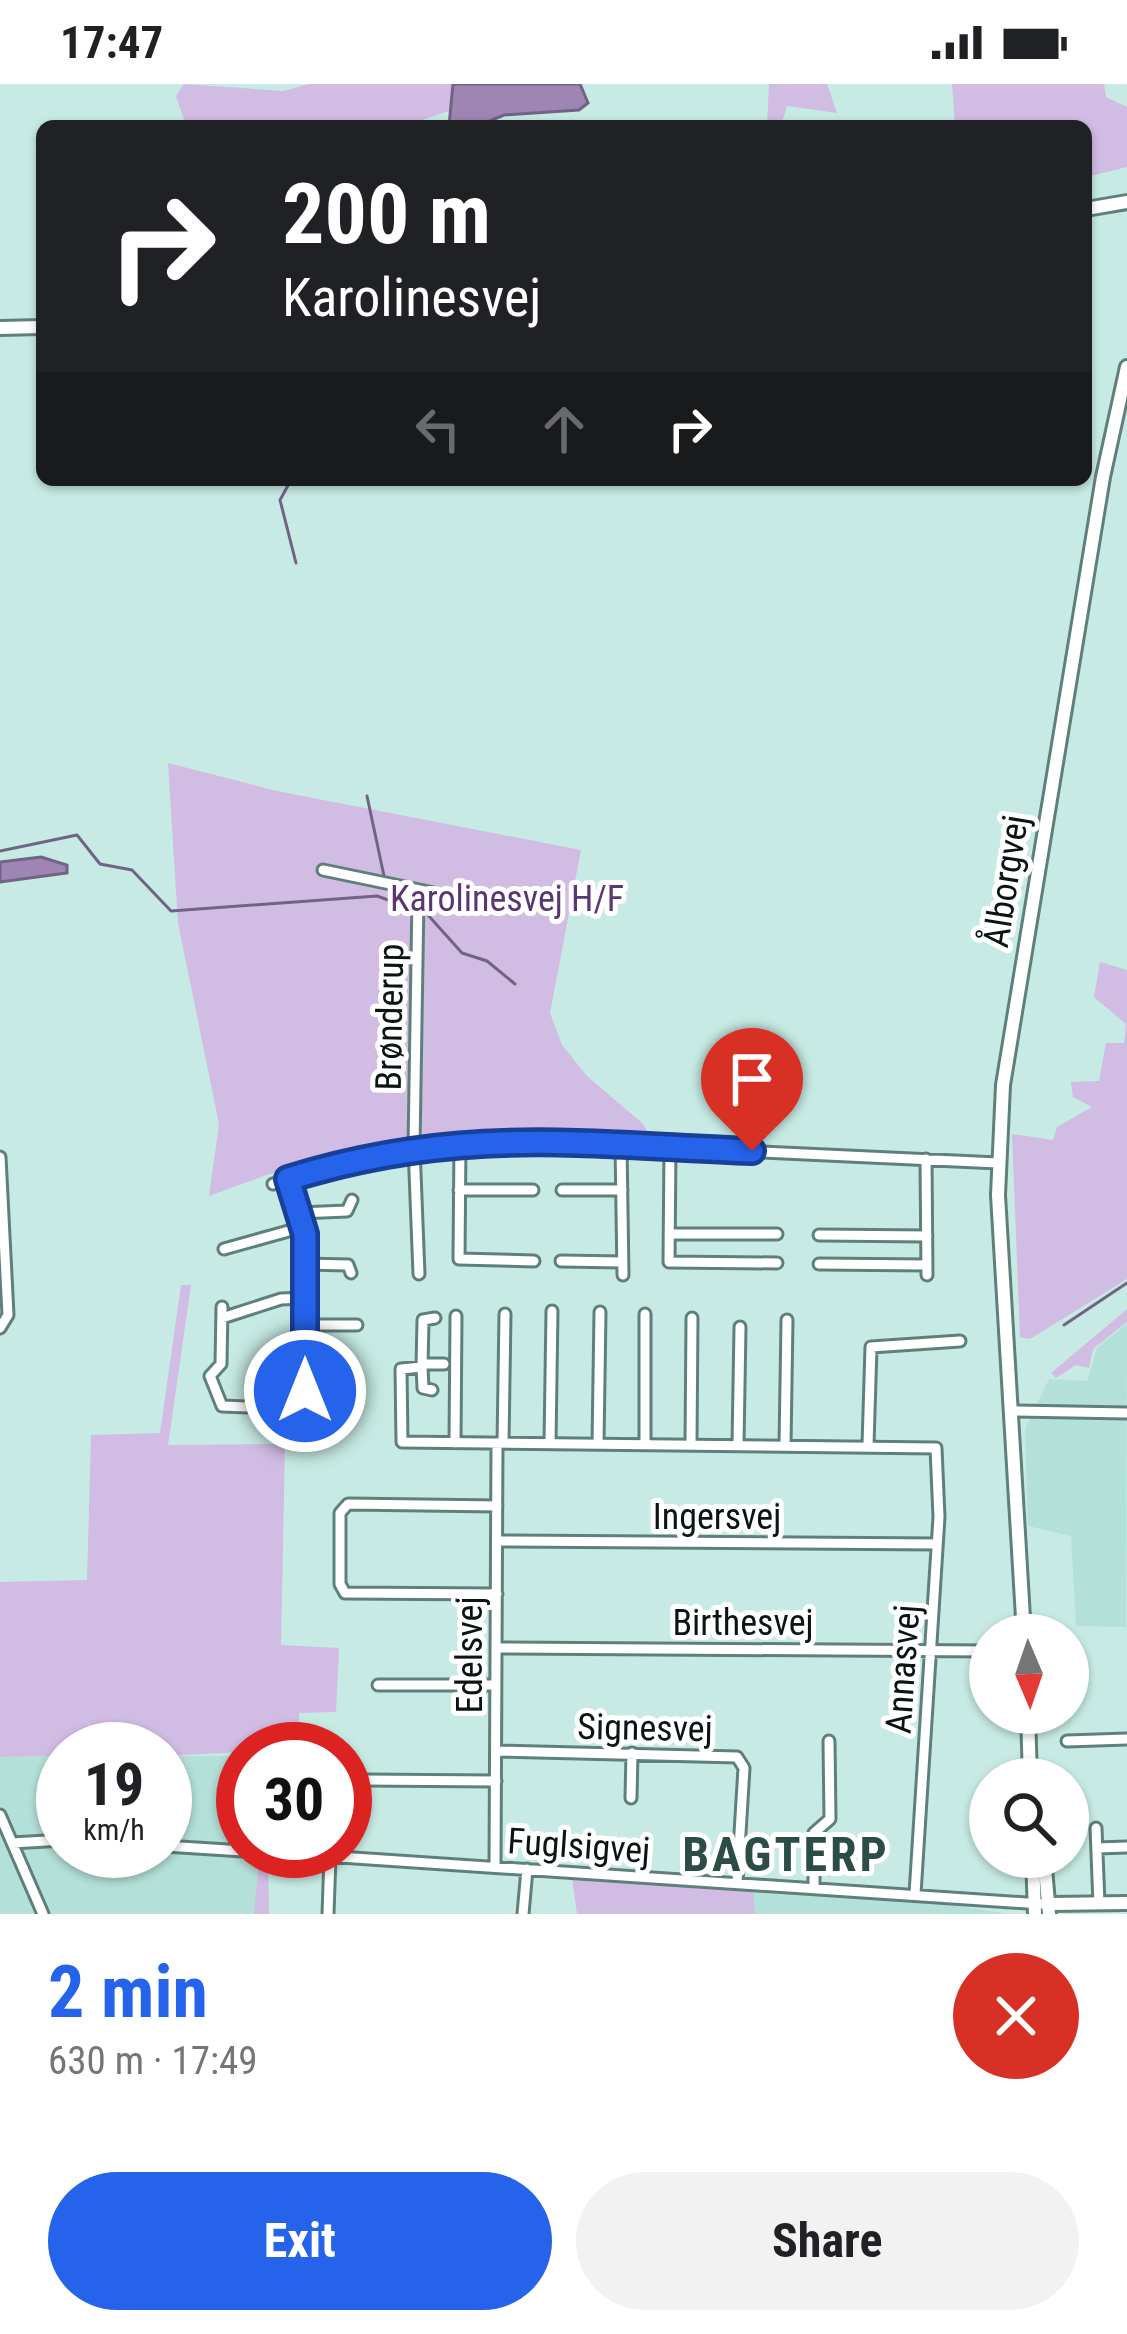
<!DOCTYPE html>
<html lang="en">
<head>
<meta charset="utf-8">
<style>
  body { margin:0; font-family:"Roboto Condensed",sans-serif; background:#f2f2f2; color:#202124; height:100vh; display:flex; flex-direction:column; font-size:45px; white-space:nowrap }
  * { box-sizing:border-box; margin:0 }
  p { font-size:39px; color:#757577 }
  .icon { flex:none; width:66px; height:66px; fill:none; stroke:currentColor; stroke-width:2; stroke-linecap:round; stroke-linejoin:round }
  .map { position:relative; height:1830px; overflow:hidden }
  .sheet { display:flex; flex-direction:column; background:#fff; flex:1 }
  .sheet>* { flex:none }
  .banner { position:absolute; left:36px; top:36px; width:1056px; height:366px; border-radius:18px; box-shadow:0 3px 9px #0004; background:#202124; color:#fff; overflow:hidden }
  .needle { width:78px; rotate:178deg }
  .tools { position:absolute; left:969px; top:1530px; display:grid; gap:24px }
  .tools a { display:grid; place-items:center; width:120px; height:120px; border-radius:50%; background:#fff; box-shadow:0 3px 9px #0004; font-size:60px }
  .speed { position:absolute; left:36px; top:1638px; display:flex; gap:24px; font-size:60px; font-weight:700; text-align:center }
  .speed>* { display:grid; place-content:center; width:156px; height:156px; border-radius:50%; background:#fff; box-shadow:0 3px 9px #0004; line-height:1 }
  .speed small { font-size:30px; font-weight:400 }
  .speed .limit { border:18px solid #d22; background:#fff; color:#111 }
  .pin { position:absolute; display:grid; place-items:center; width:102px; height:102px; color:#fff; margin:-123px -51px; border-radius:50% 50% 50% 0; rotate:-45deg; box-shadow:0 0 12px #0007 }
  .pin .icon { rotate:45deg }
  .me { position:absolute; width:132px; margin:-66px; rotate:0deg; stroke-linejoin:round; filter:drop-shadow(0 0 9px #0008) }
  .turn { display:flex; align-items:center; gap:42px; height:252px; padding:0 48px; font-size:54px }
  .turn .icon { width:156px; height:156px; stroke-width:2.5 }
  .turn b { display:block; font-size:84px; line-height:102px }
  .lanes { display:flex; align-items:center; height:114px; padding:0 48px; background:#0003; justify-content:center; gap:60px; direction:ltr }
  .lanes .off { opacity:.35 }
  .round { display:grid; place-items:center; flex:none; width:126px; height:126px; border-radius:63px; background:#f2f2f2 }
  .overview { display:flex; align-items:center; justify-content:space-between; height:204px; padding:0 48px }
  h1 { font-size:72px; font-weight:700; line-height:90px; color:#2563eb }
  .action { display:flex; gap:24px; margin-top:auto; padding:24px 48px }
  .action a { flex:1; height:138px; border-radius:72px; background:#2563eb; color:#fff; font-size:48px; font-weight:700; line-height:138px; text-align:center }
  .action a+a { background:#f2f2f2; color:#202124 }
  .status { display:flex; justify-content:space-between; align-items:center; height:84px; padding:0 60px; background:#fff; direction:ltr }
  .status svg { height:33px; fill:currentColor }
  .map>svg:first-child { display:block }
  .built { fill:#b3e0d8 }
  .green { fill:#d1bce4 }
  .water { fill:#9e85b4; stroke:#716384; stroke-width:3 }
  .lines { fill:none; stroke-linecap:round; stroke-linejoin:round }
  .stream { stroke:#716384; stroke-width:3 }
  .street-casing { stroke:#5f807a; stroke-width:15 }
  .secondary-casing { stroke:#5f807a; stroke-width:18 }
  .street { stroke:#fff; stroke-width:9 }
  .secondary { stroke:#fff; stroke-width:12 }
  .route-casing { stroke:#184099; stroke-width:30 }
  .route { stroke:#2563eb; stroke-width:21 }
  .labels { text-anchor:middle; stroke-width:10; stroke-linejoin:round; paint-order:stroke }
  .street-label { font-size:36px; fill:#081513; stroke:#fff }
  .park-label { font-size:36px; fill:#5a3774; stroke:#fff }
  .district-label { font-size:48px; font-weight:bold; letter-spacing:3px; fill:#2c4c46; stroke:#fff }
</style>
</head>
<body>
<div class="status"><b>17:47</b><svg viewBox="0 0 49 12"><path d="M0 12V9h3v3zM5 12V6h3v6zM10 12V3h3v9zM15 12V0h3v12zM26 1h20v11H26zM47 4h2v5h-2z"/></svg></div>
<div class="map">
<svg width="1127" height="1830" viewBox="0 0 1127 1830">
  <rect width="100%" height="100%" fill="#c7ebe4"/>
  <path class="built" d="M1127,1240L1126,1543L1076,1542L1071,1452L1028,1442L1025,1345L1049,1295L1087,1297L1097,1264Z
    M235,1665H243V1767H345V1712L351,1711L354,1779L259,1774L254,1830H0V1673L63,1672V1767H165V1672H228Z
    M753,1805L920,1816L1008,1830H755Z"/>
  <path class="green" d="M184,0L283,7L309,0H453L452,26L404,42H186L176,12Z
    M769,0H827L837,29L787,22L781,42H767Z
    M952,0H1104L1106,13L1127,23V83L1086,93V42H955Z
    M168,679L277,707L581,766L550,929L562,961L587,992L642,1039L652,1055C578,1051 505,1046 431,1052C361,1058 275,1087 209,1112L219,1040L178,839Z
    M1100,878L1127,886V1195L1030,1255L1020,1253L1012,1050L1053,1056L1057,1043L1092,1023L1073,1013L1071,998L1099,997L1106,959H1124L1126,940L1094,913Z
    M181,1201H191L168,1361L285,1360L281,1561L339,1564L336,1628L299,1629V1665L165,1672V1665H63V1672L0,1673V1498L87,1496L91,1351L160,1349Z
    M1127,1225V1238L1093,1265L1089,1284L1076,1281L1056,1294L1051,1289Z
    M259,1774H268L269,1830H254Z
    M572,1795L753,1805L755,1830H577Z"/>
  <path class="water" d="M453,0H580L588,19L579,26L504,31L478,42H449Z
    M41,773L67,781V789L0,798V778Z"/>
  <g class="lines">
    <path class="stream" d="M291,396L280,416L296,479
      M367,712L384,792
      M0,767L77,751L100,780L132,786L171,827L377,812L410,824
      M427,830L462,869L487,877L515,900
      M1064,1241L1127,1199"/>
    <defs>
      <path id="street" d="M323,786L434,809
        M413,805L418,813L414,1063L419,1190
        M460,1057L459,1175L534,1177
        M621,1061L623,1191
        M670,1064L669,1178L777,1179
        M0,1073L8,1231L0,1244
        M926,1075L927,1191
        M288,1095L305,1150V1307
        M273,1100L386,1068L502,1056L998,1079
        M459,1106H533
        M562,1106H622
        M299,1129L347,1127L352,1116
        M669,1150H777
        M819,1151L927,1152
        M224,1165L303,1143
        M561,1177L622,1178
        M305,1180L348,1181L351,1189
        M819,1180L927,1181
        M222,1223L221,1280L210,1292L222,1322L247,1323L261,1308L265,1278H305
        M645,1230V1360
        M222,1234L281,1215L305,1214
        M305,1241H357
        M422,1280H444
        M422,1283L423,1236L435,1234
        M432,1306L423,1304L422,1283L401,1285L402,1358L936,1364L939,1433L915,1810
        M1011,1327L1127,1329
        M455,1359L456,1232
        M503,1359L505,1230
        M550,1359L552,1227
        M598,1360L600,1228
        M691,1360L692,1234
        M738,1360L740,1243
        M785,1361L787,1236
        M868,1361L871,1263L960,1257
        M497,1457L937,1460
        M497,1510L345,1509L340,1500V1429L348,1420L497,1422
        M496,1564L990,1567
        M378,1601H496
        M1067,1657L1127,1655
        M496,1667L737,1673L744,1684L737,1798
        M362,1696L496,1697
        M631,1714L632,1669
        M0,1731L43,1830
        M1096,1744L1099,1820
        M12,1759L63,1756
        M165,1762L243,1767
        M1097,1764L1127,1763
        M250,1767L1041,1820
        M495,1783L497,1359
        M814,1803V1749L830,1735L829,1657
        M328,1830L330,1773
        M523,1830L527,1785"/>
      <path id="secondary" d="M1086,125L1127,118
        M0,244L42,243
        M1024,1551L998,1111L1003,1001L1103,393L1127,283
        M1028,1629L1030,1695
        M1033,1773L1035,1830
        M1044,1773L1049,1830
        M1049,1820L1127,1819"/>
    </defs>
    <use href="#street" class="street-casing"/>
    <use href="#secondary" class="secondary-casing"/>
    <use href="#street" class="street"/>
    <use href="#secondary" class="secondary"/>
  </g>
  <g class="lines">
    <defs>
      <path id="route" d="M305,1307V1150L288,1095C458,1042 579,1060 752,1067"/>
    </defs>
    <use href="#route" class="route-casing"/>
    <use href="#route" class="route"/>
  </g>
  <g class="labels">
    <g class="street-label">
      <text transform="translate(1005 797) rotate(-81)" y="13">Ålborgvej</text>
      <text transform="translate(389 933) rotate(-89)" y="13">Brønderup</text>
      <text x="717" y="1445">Ingersvej</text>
      <text x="743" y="1551">Birthesvej</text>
      <text transform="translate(469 1571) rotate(-90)" y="13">Edelsvej</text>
      <text transform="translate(902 1585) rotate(-86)" y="13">Annasvej</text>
      <text transform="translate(645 1643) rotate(1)" y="13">Signesvej</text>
      <text transform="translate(579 1761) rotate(4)" y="13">Fuglsigvej</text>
    </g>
    <g class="park-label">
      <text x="507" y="827">Karolinesvej H/F</text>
    </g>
    <g class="district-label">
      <text x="786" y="1787">BAGTERP</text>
    </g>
  </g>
</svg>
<div class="tools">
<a><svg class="needle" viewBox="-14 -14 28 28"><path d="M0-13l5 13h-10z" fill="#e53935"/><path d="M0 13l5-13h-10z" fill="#757577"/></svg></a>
<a><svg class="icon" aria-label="search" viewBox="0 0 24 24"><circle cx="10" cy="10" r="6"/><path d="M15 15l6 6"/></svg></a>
</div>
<div class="speed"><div>19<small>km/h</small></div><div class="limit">30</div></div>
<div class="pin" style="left:752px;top:1067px;background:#d93025"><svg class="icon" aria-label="arrive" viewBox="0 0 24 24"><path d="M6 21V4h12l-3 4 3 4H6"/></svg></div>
<svg class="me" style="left:305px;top:1307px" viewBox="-20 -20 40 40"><circle r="17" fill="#2563eb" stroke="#fff" stroke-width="3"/><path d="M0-11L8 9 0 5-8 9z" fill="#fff"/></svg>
<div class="banner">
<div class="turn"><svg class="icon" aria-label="right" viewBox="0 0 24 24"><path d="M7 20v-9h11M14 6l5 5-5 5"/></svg><div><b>200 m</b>Karolinesvej</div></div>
<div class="lanes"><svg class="icon off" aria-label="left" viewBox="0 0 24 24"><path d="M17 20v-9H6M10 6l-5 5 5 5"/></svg><svg class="icon off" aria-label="ahead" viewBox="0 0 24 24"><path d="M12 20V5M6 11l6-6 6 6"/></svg><svg class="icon" aria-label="right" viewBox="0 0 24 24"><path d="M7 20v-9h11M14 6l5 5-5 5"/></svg></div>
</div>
</div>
<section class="sheet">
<div class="overview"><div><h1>2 min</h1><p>630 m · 17:49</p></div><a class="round" style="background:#d93025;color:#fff"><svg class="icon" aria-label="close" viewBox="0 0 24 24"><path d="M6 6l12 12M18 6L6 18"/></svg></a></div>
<div class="action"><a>Exit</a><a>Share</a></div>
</section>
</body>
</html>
